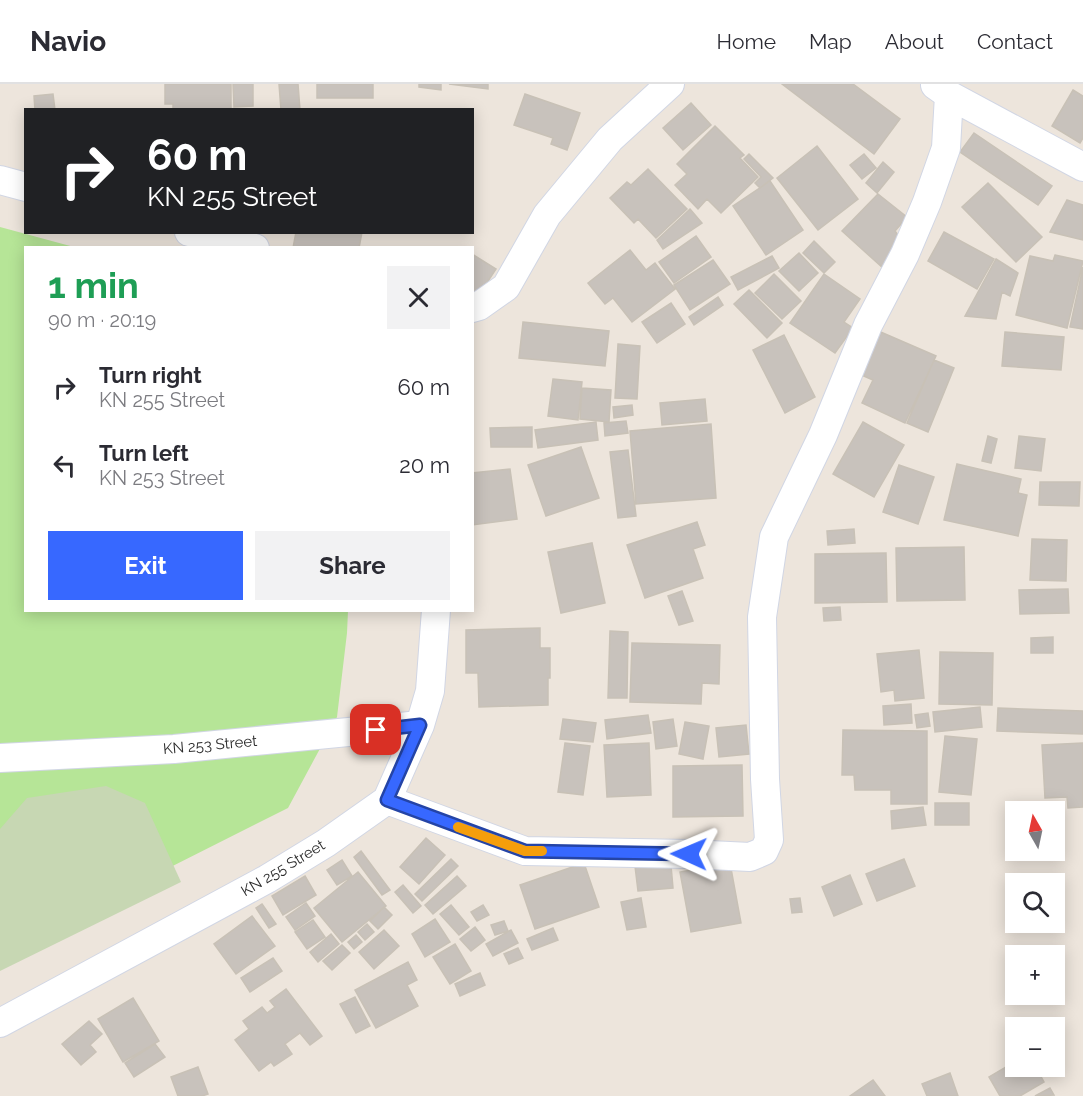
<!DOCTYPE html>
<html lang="en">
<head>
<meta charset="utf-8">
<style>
  body { margin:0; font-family:Raleway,sans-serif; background:#f2f2f3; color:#2b2b33; height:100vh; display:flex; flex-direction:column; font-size:22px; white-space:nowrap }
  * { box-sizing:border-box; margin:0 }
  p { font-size:20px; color:#7c7c81 }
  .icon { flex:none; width:33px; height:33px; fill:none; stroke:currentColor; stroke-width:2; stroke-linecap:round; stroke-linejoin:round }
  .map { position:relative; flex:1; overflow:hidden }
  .panel { position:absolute; left:24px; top:162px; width:450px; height:366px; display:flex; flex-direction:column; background:#fff; border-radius:0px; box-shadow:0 3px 15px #0003 }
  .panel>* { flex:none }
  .hud { position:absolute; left:24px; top:24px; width:450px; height:126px; border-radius:0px; box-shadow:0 3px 15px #0003; background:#202124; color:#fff; overflow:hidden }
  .needle { width:39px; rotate:351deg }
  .tools { position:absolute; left:1005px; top:717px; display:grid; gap:12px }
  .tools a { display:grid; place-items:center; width:60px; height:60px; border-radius:0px; background:#fff; box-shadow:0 3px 15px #0003; font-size:30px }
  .pin { position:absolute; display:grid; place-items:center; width:51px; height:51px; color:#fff; margin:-26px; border-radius:12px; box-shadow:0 3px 9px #0006 }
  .me { position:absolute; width:66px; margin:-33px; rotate:271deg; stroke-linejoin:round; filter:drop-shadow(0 0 4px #0008) }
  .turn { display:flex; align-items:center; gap:21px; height:126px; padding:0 24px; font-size:27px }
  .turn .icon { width:78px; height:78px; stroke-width:2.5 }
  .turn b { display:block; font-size:42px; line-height:51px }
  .round { display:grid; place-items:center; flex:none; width:63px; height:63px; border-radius:0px; background:#f2f2f3 }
  .headline { display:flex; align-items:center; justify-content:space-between; height:102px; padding:0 24px }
  h1 { font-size:36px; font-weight:700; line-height:45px; color:#1e9e55 }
  .action { display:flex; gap:12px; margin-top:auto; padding:12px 24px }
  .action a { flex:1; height:69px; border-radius:0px; background:#3768ff; color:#fff; font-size:24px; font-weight:700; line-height:69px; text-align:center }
  .action a+a { background:#f2f2f3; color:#2b2b33 }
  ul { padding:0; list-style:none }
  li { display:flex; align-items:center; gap:18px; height:78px; padding:0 24px }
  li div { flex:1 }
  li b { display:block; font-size:22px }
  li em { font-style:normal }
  header { display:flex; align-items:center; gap:36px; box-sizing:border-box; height:84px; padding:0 30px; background:#fff; border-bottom:2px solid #e1e1e2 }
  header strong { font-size:28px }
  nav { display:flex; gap:33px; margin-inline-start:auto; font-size:21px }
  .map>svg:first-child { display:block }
  .green { fill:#b6e597 }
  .cemetery { fill:#c7d7b3 }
  .building { fill:#c8c2bc; stroke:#c8c1b6; stroke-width:1.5 }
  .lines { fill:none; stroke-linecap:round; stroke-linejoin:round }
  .street-casing { stroke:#d1d6e4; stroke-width:30 }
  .street { stroke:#fff; stroke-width:28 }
  .route-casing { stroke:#2444a6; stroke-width:15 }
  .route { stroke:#3768ff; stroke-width:10 }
  .slow { stroke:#f59e0b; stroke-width:10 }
  .labels { text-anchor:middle; stroke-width:4.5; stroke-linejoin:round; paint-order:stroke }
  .street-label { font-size:15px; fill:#2b2b2b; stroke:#fff }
</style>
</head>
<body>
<header>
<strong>Navio</strong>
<nav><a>Home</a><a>Map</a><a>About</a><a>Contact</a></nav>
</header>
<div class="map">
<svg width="1083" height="1012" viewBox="0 0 1083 1012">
  <rect width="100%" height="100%" fill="#ede5dc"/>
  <path class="green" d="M0,143L74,163L26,164V526L348,527L347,549L337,633L288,724L0,869Z"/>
  <path class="cemetery" d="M106,702L145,719L181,798L0,887V745L27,714Z"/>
  <path class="building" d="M165,0H231V26H173V20H165Z
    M233,0H253V22L234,23Z
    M279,0H298L300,26H281Z
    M317,0H373V14H317Z
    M419,0H441V6L419,3Z
    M449,0H488V5Z
    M782,0H853L900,35L874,70Z
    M1073,6L1083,12V54L1080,59L1052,42Z
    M53,10L55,26H35L34,12Z
    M525,10L580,29L567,66L551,60L553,54L514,41Z
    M691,19L711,41L683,66L663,44Z
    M715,42L744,71L740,74L758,93L721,129L707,115L698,125L675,101L687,90L677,80Z
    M974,49L1052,102L1038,121L960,68Z
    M817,62L858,115L818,146L777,94Z
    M749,70L773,94L760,104L755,99L761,93L744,75Z
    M864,70L876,84L862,95L850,81Z
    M883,78L894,88L877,109L866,99Z
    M648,85L687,125L656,154L638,135L634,139L610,114L627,98L631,101Z
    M770,97L803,146L766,171L733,122Z
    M988,99L1042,153L1016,178L962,123Z
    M878,110L907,133L895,147L903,158L884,185L842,147Z
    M1067,116L1083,121V156L1050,148Z
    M690,125L702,139L663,165L657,156Z
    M296,148H362L359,164H293Z
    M944,148L994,175L977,205L928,177Z
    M696,152L711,173L674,199L659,178Z
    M814,157L835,178L824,189L803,169Z
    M630,166L646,186L655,179L675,205L632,238L613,214L605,220L588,199Z
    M799,169L818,189L799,207L779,187Z
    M472,170L496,185L475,217L472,215Z
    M1055,171L1083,177L1067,244L1016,231L1030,172L1053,177Z
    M772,172L779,184L738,206L731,193Z
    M996,175L1018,189L1010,212L1002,208L996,235L965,232Z
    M713,176L730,200L690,226L674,201Z
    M1083,183V245L1070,243Z
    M774,190L801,217L782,235L755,209Z
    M824,190L860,215L844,238L853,244L835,269L790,239Z
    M749,206L782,239L767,254L734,220Z
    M718,213L723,221L694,241L689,233Z
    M671,219L685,240L657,259L642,238Z
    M523,238L609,247L605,282L519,274Z
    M876,246L936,272L905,339L862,319L873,296L857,289Z
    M1005,248L1064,253L1061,286L1002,282Z
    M784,251L815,313L785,329L753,266Z
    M618,260L640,262L637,315L615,314Z
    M934,276L954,284L928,348L907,339Z
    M553,295L582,298L578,336L548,332Z
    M582,304L611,306L609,338L580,335Z
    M705,315L707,337L662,341L660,319Z
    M632,321L633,331L614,334L613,323Z
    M626,337L628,349L605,352L604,339Z
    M596,338L598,356L538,364L535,346Z
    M863,338L904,361L874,413L833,390Z
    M711,340L716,414L636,420L630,347Z
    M532,343V363H491L490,344Z
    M988,352L997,355L991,379L982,377Z
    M1019,352L1045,355L1041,387L1015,384Z
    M581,363L599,414L546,432L528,381Z
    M628,366L636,432L618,434L610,368Z
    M957,380L1021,395L1018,409L1027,411L1018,452L944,436Z
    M899,381L934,393L918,440L883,428Z
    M510,385L517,435L472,441V389Z
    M1040,398H1080L1079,422L1039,421Z
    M697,438L705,461L693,465L703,494L645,514L627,461Z
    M854,445L855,459L828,461L827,447Z
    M1032,455L1067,456L1066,497L1030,496Z
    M592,459L605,519L561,529L548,468Z
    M964,463L965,516L897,517L896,464Z
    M886,469L887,518L815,519V470Z
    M1068,505L1069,529L1020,530L1019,506Z
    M682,507L693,537L679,541L668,512Z
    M840,523L841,536L824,537L823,524Z
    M540,544V564H550V594H548V621L479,623L478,589H466V546Z
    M610,547L628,548L627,614H608Z
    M1053,553V569H1031V554Z
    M632,559L720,561L719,600L702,599L701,620L630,618Z
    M919,566L924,614L895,617L894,606L881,608L877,570Z
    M940,568L993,569L992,621L939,620Z
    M911,620L912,639L884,641L883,622Z
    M980,623L982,643L935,648L933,628Z
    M998,624L1083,627V650L997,647Z
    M928,629L930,642L917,644L915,631Z
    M648,631L651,649L607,655L605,636Z
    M563,635L596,639L593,658L560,655Z
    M673,635L677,662L656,665L653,638Z
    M685,638L709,642L703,675L679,670Z
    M746,641L749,670L719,673L716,644Z
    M843,646L927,647V720H891V706H855L854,691H842Z
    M945,652L977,655L971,711L939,708Z
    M565,659L590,662L583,711L558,708Z
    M649,659L651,711L607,713L604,661Z
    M1083,659V723L1068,724L1067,713L1045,714L1042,661Z
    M742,681L743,732L673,733V682Z
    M935,719H969V741H935Z
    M923,723L926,741L892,745L891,727Z
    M426,754L445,771L419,800L400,783Z
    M361,767L390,806L382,811L354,773Z
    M670,770L673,804L638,807L634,774Z
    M451,775L458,782L422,817L415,810Z
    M904,775L915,802L877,817L866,790Z
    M342,776L352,792L337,801L327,786Z
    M584,779L599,823L535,845L520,801Z
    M730,779L741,839L691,848L680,788Z
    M358,788L386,822L342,858L314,824Z
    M850,791L862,820L834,832L822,803Z
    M305,792L316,811L283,831L272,812Z
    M457,792L466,802L433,830L425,821Z
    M403,801L421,822L413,829L395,808Z
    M641,814L646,843L627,846L621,818Z
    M800,814L802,828L792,829L790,815Z
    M306,819L315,832L295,846L286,833Z
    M262,820L276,840L269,844L256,824Z
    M451,821L469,843L459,851L440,830Z
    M483,821L489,831L477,837L471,828Z
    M384,823L392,831L378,845L370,837Z
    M252,832L275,862L236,890L214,860Z
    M435,835L450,858L425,873L412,850Z
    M313,836L325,853L307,865L295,848Z
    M504,837L508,847L495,851L491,841Z
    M367,840L374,848L365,856L358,848Z
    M475,843L485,856L471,867L460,855Z
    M553,844L558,856L532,866L527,855Z
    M384,846L399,862L374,885L359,868Z
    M511,846L518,859L493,872L486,860Z
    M331,850L339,860L318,878L310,868Z
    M356,851L362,858L354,865L348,858Z
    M455,860L471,887L450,900L433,873Z
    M342,861L350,869L332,886L323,877Z
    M518,864L523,874L509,880L504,870Z
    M273,874L282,887L250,908L241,894Z
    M408,878L417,896L407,901L418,922L376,944L355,906Z
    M480,889L485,901L460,912L455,900Z
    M286,905L322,952L310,961L300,949L285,960L292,970L274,982L271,978L259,987L235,956L249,945L243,937L262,923L267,929L275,923L270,917Z
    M355,913L370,942L356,949L340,920Z
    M133,914L159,957L123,978L98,935Z
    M89,937L102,950L90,961L96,968L81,981L62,960Z
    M155,960L165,973L134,993L125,979Z
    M1016,977V982H1035L1044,998L1020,1012H1000L989,993Z
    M198,983L208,1010L202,1012H178L171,993Z
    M950,989L958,1012H927L922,1000Z
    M873,996L885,1012H850Z
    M1050,1004L1054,1011L1035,1012Z"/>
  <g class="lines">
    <defs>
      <path id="street" d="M935,1L949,11L1083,83
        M0,96L26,103
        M189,148L255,164
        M472,224L479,222L506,203L547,131L610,55L670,0
        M0,674L174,665L420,641
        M387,716L525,767L689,770L750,773L764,767L769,756L765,695L762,533L774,453L823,351L868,241L905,170L927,118L946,64L949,11
        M0,939L267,795L326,759L387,716L420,641L430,607L436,526"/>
    </defs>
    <use href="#street" class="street-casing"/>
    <use href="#street" class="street"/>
  </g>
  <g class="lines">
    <defs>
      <path id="route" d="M376,646L420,641L387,716L525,767L689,770"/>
    </defs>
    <use href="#route" class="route-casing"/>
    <use href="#route" class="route"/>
    <path class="slow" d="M458,743L525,767H542"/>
  </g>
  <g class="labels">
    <g class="street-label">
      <text transform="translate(210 661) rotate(-5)" y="5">KN 253 Street</text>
      <text transform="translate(283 784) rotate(-31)" y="5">KN 255 Street</text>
    </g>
  </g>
</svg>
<div class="tools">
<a><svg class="needle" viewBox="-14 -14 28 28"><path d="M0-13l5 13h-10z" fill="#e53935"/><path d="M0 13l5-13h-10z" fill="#7c7c81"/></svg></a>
<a><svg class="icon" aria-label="search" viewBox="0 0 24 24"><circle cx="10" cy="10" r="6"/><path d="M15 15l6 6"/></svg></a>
<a>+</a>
<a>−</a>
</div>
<div class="pin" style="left:376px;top:646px;background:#d93025"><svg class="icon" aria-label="arrive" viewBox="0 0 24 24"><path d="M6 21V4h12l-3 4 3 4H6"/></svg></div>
<svg class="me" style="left:689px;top:770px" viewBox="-20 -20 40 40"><path d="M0-17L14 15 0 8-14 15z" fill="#3768ff" stroke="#fff" stroke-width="4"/></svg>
<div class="hud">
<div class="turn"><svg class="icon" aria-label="right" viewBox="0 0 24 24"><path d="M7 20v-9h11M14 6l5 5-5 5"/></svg><div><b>60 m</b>KN 255 Street</div></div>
</div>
<section class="panel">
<div class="headline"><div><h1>1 min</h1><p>90 m · 20:19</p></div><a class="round"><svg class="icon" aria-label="close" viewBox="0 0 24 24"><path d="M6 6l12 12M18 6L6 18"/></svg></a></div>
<ul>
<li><svg class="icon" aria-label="right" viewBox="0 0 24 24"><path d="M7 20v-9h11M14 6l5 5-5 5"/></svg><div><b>Turn right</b><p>KN 255 Street</p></div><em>60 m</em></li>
<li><svg class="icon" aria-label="left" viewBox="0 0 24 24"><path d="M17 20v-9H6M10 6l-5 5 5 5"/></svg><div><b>Turn left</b><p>KN 253 Street</p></div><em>20 m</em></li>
</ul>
<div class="action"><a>Exit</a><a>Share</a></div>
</section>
</div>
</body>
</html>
